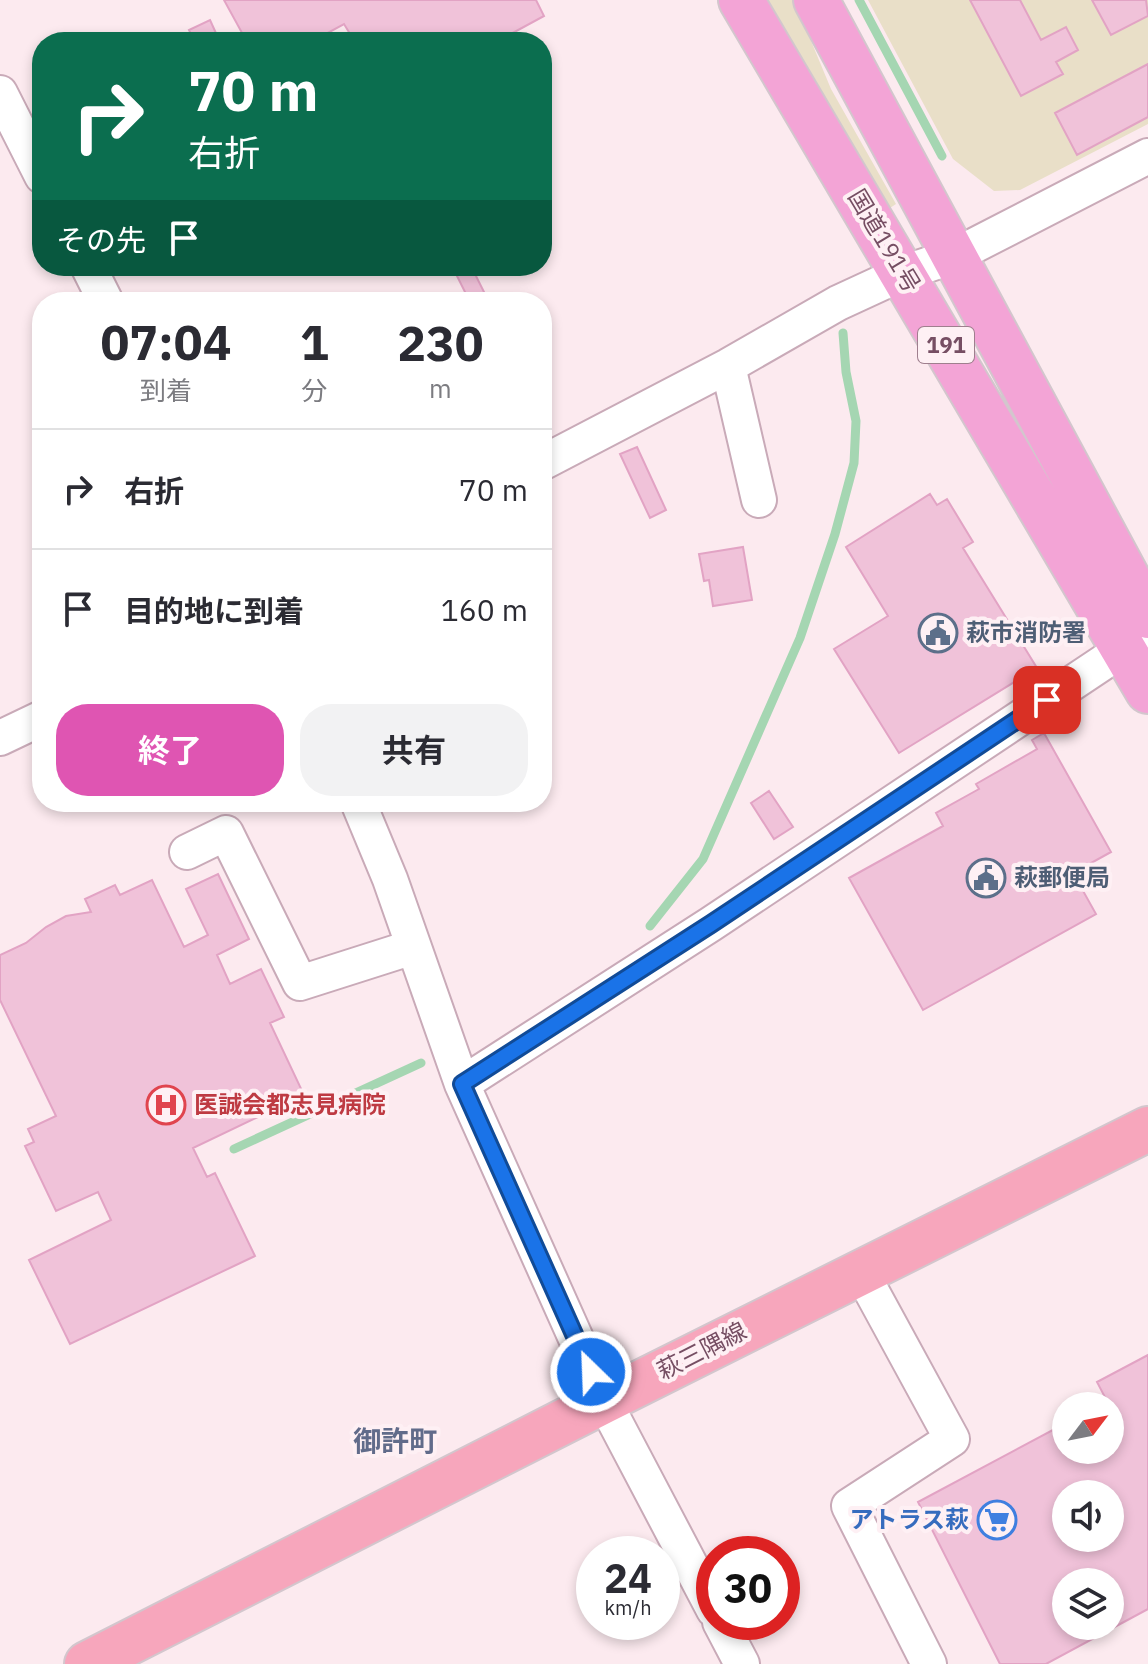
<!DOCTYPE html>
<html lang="ja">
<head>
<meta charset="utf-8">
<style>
  body { margin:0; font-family:"IBM Plex Sans","Noto Sans JP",sans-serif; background:#f2f2f3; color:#2b2b33; height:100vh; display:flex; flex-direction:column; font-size:30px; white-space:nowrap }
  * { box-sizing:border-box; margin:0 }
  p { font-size:26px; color:#7c7c81 }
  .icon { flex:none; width:44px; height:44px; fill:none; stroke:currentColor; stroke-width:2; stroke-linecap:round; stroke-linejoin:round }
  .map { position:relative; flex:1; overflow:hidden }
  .drawer { position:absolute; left:32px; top:292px; width:520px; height:520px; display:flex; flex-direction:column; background:#fff; border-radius:32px; box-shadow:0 4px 12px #0003 }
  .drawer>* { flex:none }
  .top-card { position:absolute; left:32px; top:32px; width:520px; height:244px; border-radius:32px; box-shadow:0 4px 12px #0003; background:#0b6e4f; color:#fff; overflow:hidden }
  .needle { width:52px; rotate:58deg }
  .buttons { position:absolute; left:1052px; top:1392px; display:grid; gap:16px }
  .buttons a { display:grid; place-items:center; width:72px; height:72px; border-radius:50%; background:#fff; box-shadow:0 4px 12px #0003; font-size:40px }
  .speed { position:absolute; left:576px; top:1536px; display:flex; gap:16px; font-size:40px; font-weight:700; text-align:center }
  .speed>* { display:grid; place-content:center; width:104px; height:104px; border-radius:50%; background:#fff; box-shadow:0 4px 12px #0003; line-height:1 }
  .speed small { font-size:20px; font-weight:400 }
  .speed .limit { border:12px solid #d22; background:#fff; color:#111 }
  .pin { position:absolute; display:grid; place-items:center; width:68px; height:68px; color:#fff; margin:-34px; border-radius:16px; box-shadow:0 4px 12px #0006 }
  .me { position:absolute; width:88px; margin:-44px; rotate:336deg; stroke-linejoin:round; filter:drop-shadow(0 0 6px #0008) }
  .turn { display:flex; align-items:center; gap:28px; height:168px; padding:0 24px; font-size:36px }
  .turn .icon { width:104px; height:104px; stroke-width:2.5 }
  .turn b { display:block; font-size:56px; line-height:68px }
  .then { display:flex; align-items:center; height:76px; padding:0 24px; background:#0003; gap:16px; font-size:30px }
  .eta { display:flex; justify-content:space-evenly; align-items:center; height:136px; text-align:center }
  .eta b { font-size:48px; font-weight:700; line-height:56px }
  .primary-button { display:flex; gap:16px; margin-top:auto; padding:16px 24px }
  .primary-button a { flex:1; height:92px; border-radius:32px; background:#df55b2; color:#fff; font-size:32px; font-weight:700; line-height:92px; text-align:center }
  .primary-button a+a { background:#f2f2f3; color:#2b2b33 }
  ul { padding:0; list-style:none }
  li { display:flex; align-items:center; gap:24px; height:120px; padding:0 24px; border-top:2px solid #e1e1e2 }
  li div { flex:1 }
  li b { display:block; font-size:30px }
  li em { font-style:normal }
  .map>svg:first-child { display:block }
  .green { fill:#e9dfc8 }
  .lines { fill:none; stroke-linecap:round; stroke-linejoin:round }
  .stream { stroke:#a5d6b2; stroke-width:9 }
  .building { fill:#f0c2d9; stroke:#e2a3c4; stroke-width:2; fill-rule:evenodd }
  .minor-casing { stroke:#c9aab8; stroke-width:38 }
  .major-casing { stroke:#d3c6cd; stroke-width:48 }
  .highway-casing { stroke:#d3c6cd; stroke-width:48 }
  .minor { stroke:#fff; stroke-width:34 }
  .major { stroke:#f7a6bc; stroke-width:44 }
  .highway { stroke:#f3a4d6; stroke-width:44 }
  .route-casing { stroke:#114b97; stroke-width:20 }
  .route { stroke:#1a73e8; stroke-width:14 }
  .labels { text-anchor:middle; stroke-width:8; stroke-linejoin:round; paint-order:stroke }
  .shield { fill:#fef0f4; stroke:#9f7f8e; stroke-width:2 }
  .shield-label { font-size:22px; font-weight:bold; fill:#764e63 }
  .street-label { font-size:24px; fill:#764e63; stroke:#fef0f4 }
  .service-label { font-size:24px; font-weight:bold; fill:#4e5e75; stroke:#fef0f4; text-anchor:start }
  .health-label { font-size:24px; font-weight:bold; fill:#be3a42; stroke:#fef0f4; text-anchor:start }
  .shop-label { font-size:24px; font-weight:bold; fill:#366cbe; stroke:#fef0f4; text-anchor:end }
  .quarter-label { font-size:28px; font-weight:bold; fill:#616b8a; stroke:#fef0f4 }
</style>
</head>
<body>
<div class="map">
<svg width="1148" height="1664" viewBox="0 0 1148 1664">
  <rect width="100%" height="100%" fill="#fceaef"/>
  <path class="green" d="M759,0H794L831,89L896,204L884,212Z
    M868,0H1148V124L1020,190L994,191L953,159Z"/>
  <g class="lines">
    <path class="stream" d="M859,0L942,156
      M650,926L703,859L800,638L835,534L854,463L856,421L846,372L843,333
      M234,1149L421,1063"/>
  </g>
  <path class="building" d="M224,0H536L544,16L496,42H355L344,24L311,42H247Z
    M970,0H1020L1041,40L1066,27L1078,50L1056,62L1063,74L1021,96Z
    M1092,0H1146L1148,16L1111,35Z
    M210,20L220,42H195L189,30Z
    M1148,64V117L1077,155L1055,113Z
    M452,266H471L489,302H470Z
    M637,447L666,510L650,518L620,454Z
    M930,494L937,505L947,499L973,542L963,548L1037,668L899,753L834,649L888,616L846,547Z
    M743,547L752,600L713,606L709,580L704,581L699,554Z
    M1044,733L1111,852L1073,873L1096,914L923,1010L849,878L943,826L936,813L979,789L976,784L1037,749L1032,740Z
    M769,791L793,827L774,839L751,803Z
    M218,874L249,939L217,955L230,984L261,969L284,1017L270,1023L304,1095L193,1148L207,1177L215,1173L255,1256L70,1344L29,1260L111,1220L98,1192L56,1211L25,1146L34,1142L28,1129L56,1116L0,1000V955L26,943L46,927L66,916L91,912L85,899L115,885L120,895L152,880L184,947L208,935L186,889Z
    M1148,1355V1609L1046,1664H1000L918,1502L1066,1423V1450H1110V1406H1098L1107,1401L1097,1382ZM1066,1494H1110V1538H1066ZM1066,1582H1110V1626H1066Z"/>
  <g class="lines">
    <defs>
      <path id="minor" d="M0,93L42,176
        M88,266L106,302
        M728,366L759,500
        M542,463L728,366L838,303L903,273L954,256L1148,156
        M0,738L42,718
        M358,802L390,879L462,1084L604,1401L714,1610
        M187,852L226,833L300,983L413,947
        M462,1084L711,924L1143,636
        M861,1272L952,1439L849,1506L929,1664
        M720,1622L742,1664"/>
      <path id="major" d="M87,1664L604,1401L1148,1129"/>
      <path id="highway" d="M741,0L1148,691
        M816,0L1148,616"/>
    </defs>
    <use href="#minor" class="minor-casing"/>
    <use href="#major" class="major-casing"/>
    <use href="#highway" class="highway-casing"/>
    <use href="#minor" class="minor"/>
    <use href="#major" class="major"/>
    <use href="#highway" class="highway"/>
  </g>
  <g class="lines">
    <defs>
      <path id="route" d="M591,1372L462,1084L711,924L1047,700"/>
    </defs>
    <use href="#route" class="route-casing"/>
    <use href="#route" class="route"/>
  </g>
  <defs>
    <symbol id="civic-ring" viewBox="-11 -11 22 22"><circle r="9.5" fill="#fef0f4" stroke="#5c6f8a" stroke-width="1.5"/><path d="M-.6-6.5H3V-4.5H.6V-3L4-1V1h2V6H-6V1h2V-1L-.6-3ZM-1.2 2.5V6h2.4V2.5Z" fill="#5c6f8a"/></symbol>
    <symbol id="hospital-ring" viewBox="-11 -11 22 22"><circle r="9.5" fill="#fef0f4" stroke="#e0444e" stroke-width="1.5"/><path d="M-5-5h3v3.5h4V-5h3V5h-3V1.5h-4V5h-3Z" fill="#e0444e"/></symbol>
    <symbol id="supermarket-ring" viewBox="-11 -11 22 22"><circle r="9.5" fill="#fef0f4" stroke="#3f7fe0" stroke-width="1.5"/><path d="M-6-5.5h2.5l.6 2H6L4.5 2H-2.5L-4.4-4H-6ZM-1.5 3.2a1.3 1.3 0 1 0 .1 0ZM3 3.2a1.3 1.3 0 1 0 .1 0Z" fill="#3f7fe0"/></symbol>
  </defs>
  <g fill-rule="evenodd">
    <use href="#civic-ring" x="916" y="611" width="44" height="44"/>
    <use href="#civic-ring" x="964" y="856" width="44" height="44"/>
    <use href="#hospital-ring" x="144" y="1083" width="44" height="44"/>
    <use href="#supermarket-ring" x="975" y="1498" width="44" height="44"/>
  </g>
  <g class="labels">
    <rect class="shield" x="918" y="327" width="56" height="36" rx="6"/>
    <g class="shield-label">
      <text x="946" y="353">191</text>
    </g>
    <g class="street-label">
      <text transform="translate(884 241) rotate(59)" y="8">国道191号</text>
      <text transform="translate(702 1351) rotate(-27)" y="8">萩三隅線</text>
    </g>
    <g class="service-label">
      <text x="966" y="641">萩市消防署</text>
      <text x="1014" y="886">萩郵便局</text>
    </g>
    <g class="health-label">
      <text x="194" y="1113">医誠会都志見病院</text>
    </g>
    <g class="shop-label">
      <text x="969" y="1528">アトラス萩</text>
    </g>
    <g class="quarter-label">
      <text x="395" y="1451">御許町</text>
    </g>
  </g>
</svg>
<div class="buttons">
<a><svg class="needle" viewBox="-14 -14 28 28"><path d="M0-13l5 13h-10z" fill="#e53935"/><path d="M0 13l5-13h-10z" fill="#7c7c81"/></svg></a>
<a><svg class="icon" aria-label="sound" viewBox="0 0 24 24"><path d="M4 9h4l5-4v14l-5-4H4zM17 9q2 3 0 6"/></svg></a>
<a><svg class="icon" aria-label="layers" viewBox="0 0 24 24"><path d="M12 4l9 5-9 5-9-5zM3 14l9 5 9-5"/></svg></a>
</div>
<div class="speed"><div>24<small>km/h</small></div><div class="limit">30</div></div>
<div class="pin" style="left:1047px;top:700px;background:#d93025"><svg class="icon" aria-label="arrive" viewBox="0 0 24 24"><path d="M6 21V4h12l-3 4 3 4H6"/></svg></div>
<svg class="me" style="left:591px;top:1372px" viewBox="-20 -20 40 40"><circle r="17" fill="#1a73e8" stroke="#fff" stroke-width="3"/><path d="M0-11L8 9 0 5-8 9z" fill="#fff"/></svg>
<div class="top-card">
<div class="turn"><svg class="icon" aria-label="right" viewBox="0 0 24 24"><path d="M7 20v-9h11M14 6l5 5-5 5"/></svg><div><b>70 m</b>右折</div></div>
<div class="then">その先<svg class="icon" aria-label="arrive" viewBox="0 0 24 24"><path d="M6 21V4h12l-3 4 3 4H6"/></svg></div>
</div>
<section class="drawer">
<div class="eta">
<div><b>07:04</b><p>到着</p></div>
<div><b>1</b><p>分</p></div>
<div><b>230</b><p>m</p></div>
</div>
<ul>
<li><svg class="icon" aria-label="right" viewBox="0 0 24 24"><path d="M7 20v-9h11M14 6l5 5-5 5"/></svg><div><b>右折</b></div><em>70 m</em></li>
<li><svg class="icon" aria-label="arrive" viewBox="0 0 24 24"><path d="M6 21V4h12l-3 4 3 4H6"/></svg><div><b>目的地に到着</b></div><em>160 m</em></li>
</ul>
<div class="primary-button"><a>終了</a><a>共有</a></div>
</section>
</div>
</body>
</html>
